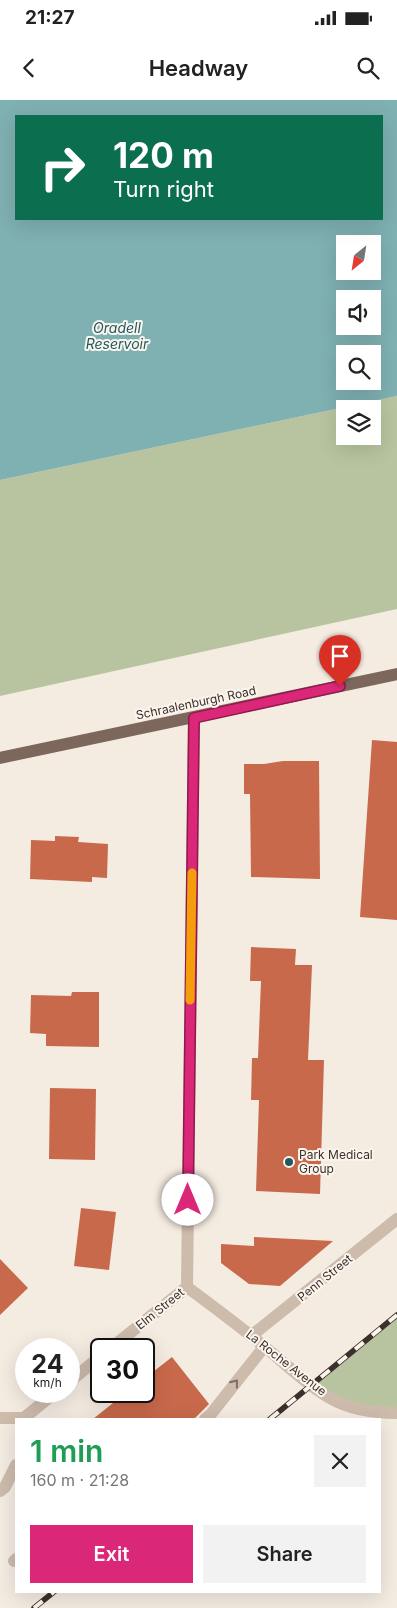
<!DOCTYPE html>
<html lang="en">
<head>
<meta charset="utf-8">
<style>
  body { margin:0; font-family:Inter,sans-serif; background:#f2f2f2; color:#222; height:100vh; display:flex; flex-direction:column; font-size:19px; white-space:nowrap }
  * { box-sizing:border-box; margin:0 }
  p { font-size:16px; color:#767676 }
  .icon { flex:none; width:28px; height:28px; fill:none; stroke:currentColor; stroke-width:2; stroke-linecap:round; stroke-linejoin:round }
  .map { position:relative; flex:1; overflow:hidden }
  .details { position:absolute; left:15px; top:1318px; width:366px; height:175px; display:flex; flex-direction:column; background:#fff; border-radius:0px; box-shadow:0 5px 20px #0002 }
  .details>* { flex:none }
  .banner { position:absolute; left:15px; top:15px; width:368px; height:105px; border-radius:0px; box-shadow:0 5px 20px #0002; background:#0b6e4f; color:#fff; overflow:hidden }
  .needle { width:32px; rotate:210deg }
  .fabs { position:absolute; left:336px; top:135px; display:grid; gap:10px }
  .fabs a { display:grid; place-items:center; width:45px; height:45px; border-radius:0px; background:#fff; box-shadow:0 5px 20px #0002; font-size:25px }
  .speed { position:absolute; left:15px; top:1238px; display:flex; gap:10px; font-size:25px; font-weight:700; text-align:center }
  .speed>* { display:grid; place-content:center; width:65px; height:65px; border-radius:50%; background:#fff; box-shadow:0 5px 20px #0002; line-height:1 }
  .speed small { font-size:12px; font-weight:400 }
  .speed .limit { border:2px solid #111; border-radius:8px; background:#fff; color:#111 }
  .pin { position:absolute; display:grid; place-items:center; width:42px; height:42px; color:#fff; margin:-51px -21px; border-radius:50% 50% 50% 0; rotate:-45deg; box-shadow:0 0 5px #0007 }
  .pin .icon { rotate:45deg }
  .me { position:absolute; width:55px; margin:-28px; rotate:0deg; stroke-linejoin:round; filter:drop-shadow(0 0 4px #0008) }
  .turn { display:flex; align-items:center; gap:18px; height:105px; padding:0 15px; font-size:22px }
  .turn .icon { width:65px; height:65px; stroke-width:2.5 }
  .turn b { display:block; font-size:35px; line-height:42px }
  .round { display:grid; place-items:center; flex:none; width:52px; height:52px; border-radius:0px; background:#f2f2f2 }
  .head { display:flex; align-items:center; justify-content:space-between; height:85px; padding:0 15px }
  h1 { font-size:30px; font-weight:600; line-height:38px; color:#1e9e55 }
  .button { display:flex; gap:10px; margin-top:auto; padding:10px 15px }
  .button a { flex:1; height:58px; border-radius:0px; background:#db2777; color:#fff; font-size:20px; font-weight:600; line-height:58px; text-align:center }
  .button a+a { background:#f2f2f2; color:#222 }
  .status { display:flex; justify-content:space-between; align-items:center; height:35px; padding:0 25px; background:#fff; direction:ltr }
  .status svg { height:14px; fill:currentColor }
  header { display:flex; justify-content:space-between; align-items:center; height:65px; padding:0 15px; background:#fff; font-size:22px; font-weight:600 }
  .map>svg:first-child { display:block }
  .green { fill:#b8c4a0; fill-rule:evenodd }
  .water { fill:#7fb0b2; fill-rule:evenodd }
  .building { fill:#c8694b }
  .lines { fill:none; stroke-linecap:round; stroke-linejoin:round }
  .minor { stroke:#cdbbac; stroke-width:12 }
  .major { stroke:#7d675c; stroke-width:12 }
  .rail-casing { stroke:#3b302b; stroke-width:5.5 }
  .rail { stroke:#fbf5ee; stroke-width:4; stroke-dasharray:11; stroke-linecap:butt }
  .oneway { stroke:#7d6f65 }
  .route-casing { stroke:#8e194d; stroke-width:12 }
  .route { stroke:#db2777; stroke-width:9 }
  .slow { stroke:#f59e0b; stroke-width:9 }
  .poi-dot { fill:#1f5a5e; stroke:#fbf5ee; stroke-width:2 }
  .labels { text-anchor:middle; stroke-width:4; stroke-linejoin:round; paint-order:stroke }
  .street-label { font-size:12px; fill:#3b302b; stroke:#fbf5ee }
  .poi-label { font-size:12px; fill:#3b302b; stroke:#fbf5ee; text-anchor:start }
  .water-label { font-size:14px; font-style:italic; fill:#1f5a5e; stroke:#fbf5ee }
</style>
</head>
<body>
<div class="status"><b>21:27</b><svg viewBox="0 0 49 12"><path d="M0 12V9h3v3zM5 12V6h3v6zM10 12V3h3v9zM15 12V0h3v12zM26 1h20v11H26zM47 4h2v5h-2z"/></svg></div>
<header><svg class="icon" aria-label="back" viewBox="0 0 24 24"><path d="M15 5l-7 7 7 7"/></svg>Headway<svg class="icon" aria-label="search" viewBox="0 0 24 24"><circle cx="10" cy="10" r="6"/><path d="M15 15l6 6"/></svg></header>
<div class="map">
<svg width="397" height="1508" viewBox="0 0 397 1508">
  <rect width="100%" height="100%" fill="#f4ebe1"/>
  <path class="green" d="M397,296V509L0,596V380ZM345,309H372V336H345Z
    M397,1215V1313H381L311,1286Z"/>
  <path class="water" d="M0,0H397V296L0,380ZM16,16H381V119H16ZM345,144H372V171H345ZM345,199H372V226H345ZM345,254H372V281H345Z"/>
  <path class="building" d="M372,640L397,642V820L360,817Z
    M283,661H319L320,779L251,777L250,694H244V664H264Z
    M55,736L79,737L78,742L108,744L107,778L92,777V782L30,779L31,740L55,741Z
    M251,847L296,849L295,865H312L308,960H324L320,1094L256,1091L259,1000H251L252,958H258L261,881H250Z
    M72,892H99V947L46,946V934L30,933L31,895L71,896Z
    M50,988L96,989L95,1060L49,1059Z
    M81,1108L116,1112L109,1170L74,1166Z
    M254,1137L333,1141L280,1186L249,1184L221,1163V1144L254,1146Z
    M0,1159L28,1188L0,1215Z
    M172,1257L209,1304L194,1319H93L128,1291H144V1279Z"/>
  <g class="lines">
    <path class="minor" d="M187,1187L194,618
      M187,1187C214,1207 241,1227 266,1248C287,1265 307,1285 330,1298C349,1309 375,1313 397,1313
      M251,1236L397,1119
      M110,1249L187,1187
      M69,1282L101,1256
      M0,1318H24
      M24,1318L57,1291
      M205,1319L211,1314L264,1247
      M0,1391L5,1387L16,1365
      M14,1461L16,1459"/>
    <path class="major" d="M0,658L397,574"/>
    <defs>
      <path id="rail" d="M270,1319L397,1215
        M34,1508L55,1491"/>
    </defs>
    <use href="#rail" class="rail-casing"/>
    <use href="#rail" class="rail"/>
  </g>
  <defs><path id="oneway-chevron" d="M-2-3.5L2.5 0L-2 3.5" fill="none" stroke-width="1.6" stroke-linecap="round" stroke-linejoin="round" transform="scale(1.25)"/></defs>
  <use class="oneway" href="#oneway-chevron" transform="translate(235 1283) rotate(-52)"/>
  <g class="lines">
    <defs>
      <path id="route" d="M188,1100L194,618L340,586"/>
    </defs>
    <use href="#route" class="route-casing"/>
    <use href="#route" class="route"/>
    <path class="slow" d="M190,900L192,773"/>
  </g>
  <circle class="poi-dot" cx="289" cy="1062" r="5"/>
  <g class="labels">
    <g class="street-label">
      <text transform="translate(196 603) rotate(-12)" y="4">Schraalenburgh Road</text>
      <text transform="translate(325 1178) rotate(-39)" y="4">Penn Street</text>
      <text transform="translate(160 1209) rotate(-39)" y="4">Elm Street</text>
      <text transform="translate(286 1263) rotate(38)" y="4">La Roche Avenue</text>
    </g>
    <g class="poi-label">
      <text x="299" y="1059">Park Medical<tspan x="299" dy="14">Group</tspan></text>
    </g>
    <g class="water-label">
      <text x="117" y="233">Oradell<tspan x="117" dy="16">Reservoir</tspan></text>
    </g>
  </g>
</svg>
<div class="fabs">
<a><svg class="needle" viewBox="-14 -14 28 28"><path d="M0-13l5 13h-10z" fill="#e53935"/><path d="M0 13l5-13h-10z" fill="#767676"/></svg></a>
<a><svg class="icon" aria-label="sound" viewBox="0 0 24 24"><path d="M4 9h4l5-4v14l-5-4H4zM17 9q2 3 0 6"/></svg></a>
<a><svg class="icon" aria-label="search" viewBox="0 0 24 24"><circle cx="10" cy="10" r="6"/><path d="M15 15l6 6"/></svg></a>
<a><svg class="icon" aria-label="layers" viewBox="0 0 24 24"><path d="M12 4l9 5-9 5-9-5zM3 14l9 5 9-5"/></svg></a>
</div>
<div class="speed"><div>24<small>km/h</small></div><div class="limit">30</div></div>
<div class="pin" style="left:340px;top:586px;background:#d93025"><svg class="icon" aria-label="arrive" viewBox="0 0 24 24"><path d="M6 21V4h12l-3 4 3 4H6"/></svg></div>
<svg class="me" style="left:188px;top:1100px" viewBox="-20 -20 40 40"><circle r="19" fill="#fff"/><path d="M0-13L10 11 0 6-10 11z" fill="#db2777"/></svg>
<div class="banner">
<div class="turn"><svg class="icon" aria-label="right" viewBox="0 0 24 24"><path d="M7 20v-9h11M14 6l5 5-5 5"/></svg><div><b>120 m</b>Turn right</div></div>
</div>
<section class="details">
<div class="head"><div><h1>1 min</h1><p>160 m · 21:28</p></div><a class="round"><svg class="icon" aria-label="close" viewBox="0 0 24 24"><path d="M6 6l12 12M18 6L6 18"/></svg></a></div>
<div class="button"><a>Exit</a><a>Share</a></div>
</section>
</div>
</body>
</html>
